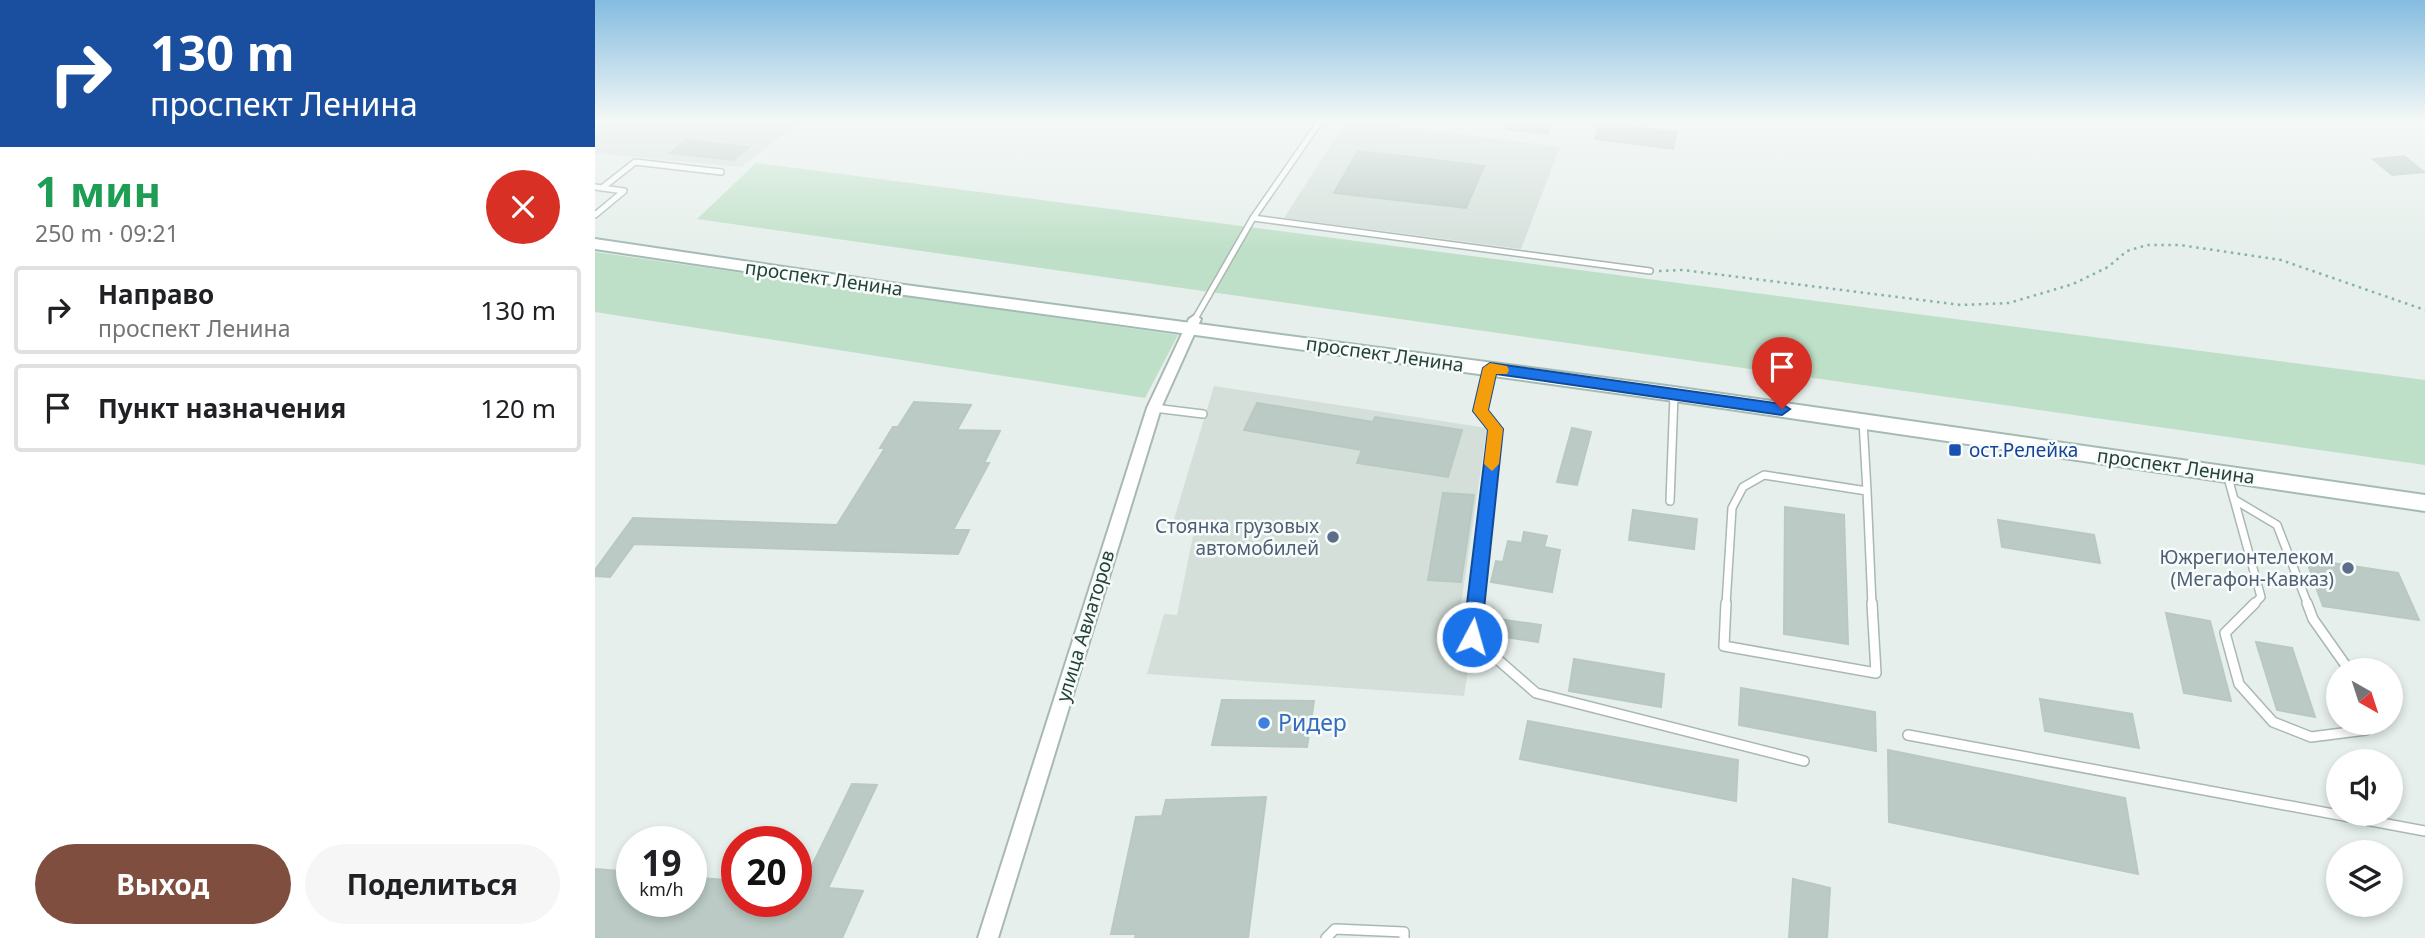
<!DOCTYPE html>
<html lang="ru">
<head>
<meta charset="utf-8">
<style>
  body { margin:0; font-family:"Noto Sans",sans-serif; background:#f6f6f6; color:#202124; height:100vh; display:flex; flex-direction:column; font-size:26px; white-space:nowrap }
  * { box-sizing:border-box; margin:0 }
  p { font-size:23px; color:#757577 }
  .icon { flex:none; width:38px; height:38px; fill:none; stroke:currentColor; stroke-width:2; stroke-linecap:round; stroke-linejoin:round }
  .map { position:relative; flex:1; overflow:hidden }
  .sheet { display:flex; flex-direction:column; background:#fff; width:595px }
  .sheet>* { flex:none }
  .hud { background:#1a4fa0; color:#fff; overflow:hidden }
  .needle { width:46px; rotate:141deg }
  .fabs { position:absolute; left:1731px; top:658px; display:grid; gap:14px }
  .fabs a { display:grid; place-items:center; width:77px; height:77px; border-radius:50%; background:#fff; box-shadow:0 4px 10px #0003; font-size:35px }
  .speed { position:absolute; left:21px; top:826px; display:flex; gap:14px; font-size:35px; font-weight:700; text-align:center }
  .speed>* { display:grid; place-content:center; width:91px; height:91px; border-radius:50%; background:#fff; box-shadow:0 4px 10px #0003; line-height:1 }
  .speed small { font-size:18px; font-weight:400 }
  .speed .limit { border:10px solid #d22; background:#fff; color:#111 }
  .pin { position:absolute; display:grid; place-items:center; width:60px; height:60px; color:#fff; margin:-72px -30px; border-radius:50% 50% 50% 0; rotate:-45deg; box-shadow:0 0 7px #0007 }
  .pin .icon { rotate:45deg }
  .me { position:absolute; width:77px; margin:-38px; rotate:6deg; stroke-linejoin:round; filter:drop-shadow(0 0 5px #0008) }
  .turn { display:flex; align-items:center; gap:24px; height:147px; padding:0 35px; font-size:32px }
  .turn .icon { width:91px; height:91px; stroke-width:2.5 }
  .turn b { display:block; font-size:49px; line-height:60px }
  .round { display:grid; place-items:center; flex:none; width:74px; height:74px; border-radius:37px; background:#f6f6f6 }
  .head { display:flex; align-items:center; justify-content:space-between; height:119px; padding:0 35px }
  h1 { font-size:42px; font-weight:700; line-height:52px; color:#1e9e55 }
  .action { display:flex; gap:14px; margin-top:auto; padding:14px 35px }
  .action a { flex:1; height:80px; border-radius:42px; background:#7f4e3f; color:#fff; font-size:28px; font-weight:700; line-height:80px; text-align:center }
  .action a+a { background:#f6f6f6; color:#202124 }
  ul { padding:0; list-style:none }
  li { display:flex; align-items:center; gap:21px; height:88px; margin:0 14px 10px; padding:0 21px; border:4px solid #e0e0e0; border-radius:7px }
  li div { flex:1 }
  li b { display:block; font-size:26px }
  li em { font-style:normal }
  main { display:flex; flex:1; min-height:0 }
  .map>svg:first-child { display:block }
  .built { fill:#d4dfda }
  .green { fill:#bfe0c8 }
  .building { fill:#bbcac4; stroke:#b8c9c2; stroke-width:2 }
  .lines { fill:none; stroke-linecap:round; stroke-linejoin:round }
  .service-far2-casing { stroke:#a8b8b2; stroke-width:8 }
  .service-far1-casing { stroke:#a8b8b2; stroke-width:10 }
  .service-casing { stroke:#a8b8b2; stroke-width:12 }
  .minor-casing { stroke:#a8b8b2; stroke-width:4 }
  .secondary-casing { stroke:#a4bbb3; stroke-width:4 }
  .path { stroke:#86b3a5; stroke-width:2.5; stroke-dasharray:2.5 4.5; stroke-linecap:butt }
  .service-far2 { stroke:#fff; stroke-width:5 }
  .service-far1 { stroke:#fff; stroke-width:7 }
  .service { stroke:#fff; stroke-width:9 }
  .minor { fill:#fff; fill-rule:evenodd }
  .secondary { fill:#fff; fill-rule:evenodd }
  .route { fill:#1a73e8; stroke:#114b97; stroke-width:2 }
  .slow { fill:#f59e0b }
  .transit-dot { fill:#1a4fb4; stroke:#f7fbf9; stroke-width:2.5 }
  .service-dot { fill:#5c6f8a; stroke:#f7fbf9; stroke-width:2.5 }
  .shop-dot { fill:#3f7fe0; stroke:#f7fbf9; stroke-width:2.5 }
  .labels { text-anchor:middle; stroke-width:5; stroke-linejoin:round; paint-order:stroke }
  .street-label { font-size:19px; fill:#24423a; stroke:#f7fbf9 }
  .transit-label { font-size:19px; fill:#164399; stroke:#f7fbf9; text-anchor:start }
  .service-label { font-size:19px; fill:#4e5e75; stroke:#f7fbf9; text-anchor:end }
  .near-shop-label { font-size:23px; fill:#366cbe; stroke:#f7fbf9; text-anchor:start }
</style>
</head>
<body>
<main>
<section class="sheet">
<div class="hud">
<div class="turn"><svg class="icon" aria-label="right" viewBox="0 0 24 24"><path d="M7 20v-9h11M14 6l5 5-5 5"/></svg><div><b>130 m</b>проспект Ленина</div></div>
</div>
<div class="head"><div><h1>1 мин</h1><p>250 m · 09:21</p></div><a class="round" style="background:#d93025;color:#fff"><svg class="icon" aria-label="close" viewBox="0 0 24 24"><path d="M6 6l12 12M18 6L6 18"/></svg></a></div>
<ul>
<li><svg class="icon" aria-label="right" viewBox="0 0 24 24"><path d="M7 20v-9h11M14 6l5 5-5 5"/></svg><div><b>Направо</b><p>проспект Ленина</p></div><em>130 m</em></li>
<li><svg class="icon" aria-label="arrive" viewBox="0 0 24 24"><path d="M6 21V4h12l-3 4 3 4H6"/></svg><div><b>Пункт назначения</b></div><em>120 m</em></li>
</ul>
<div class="action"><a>Выход</a><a>Поделиться</a></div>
</section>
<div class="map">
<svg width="1830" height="938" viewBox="0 0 1830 938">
  <rect width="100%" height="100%" fill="#e6efeb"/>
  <path class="built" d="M0,120H207L146,167L0,153Z
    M752,120L965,147L926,249L689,218Z
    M619,386L892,428L860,645H877L869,696L552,674L569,614L582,615L599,531L576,529Z"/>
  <path class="green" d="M161,163L1830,380V465L102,219Z
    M0,252L583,335L550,398L0,312Z"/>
  <path class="building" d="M913,120H956L952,134L912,129Z
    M1005,123L1082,132L1078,149L1000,139Z
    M91,140L154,147L138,160L75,153Z
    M763,151L833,159L889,166L871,208L739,193Z
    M1809,156L1829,172L1797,175L1778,159Z
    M319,402L376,405L362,430L405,431L389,463H394L358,530H374L363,554L39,544L15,577L0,576V570L38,518L242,525L290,448H285L298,427H303Z
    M662,403L778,422L780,417L867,430L853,477L762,463L767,450L649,430Z
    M977,428L996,432L982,485L962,482Z
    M848,493L879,495L866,582L833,580Z
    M1190,507L1249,515L1253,644L1189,634Z
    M1038,510L1102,519L1099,549L1034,540Z
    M1403,520L1499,535L1505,563L1407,547Z
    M929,532L952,536L949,547L965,550L957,592L896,582L901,561L908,562L913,541L927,543Z
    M1711,559L1803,573L1824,620L1728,606Z
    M1571,613L1615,621L1636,701L1589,693Z
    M889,617L946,625L943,642L885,633Z
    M1661,642L1697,648L1720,717L1682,710Z
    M979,659L1069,674L1066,707L974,691Z
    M1146,688L1280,712L1281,751L1144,725Z
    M1445,699L1537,714L1544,748L1450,731Z
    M627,700L719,701L712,747L617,745Z
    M933,721L1143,760L1141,801L925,759Z
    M1293,750L1530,798L1543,874L1294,822Z
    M257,784L282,785L233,888L268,891L247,938H0V869L37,872V901H96V877L142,881V901H201V886H207Z
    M671,797L653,938H540L541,934H516L541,817L567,816L571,800Z
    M1198,879L1235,888L1232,938H1194Z"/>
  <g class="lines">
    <defs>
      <path id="service-far2" d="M0,187L29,191L0,215
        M7,188L40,162L126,172
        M658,218L1055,271
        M600,319L658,218L726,120"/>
      <path id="service-far1" d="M559,408L608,414
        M1268,421L1272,491
        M1632,474L1666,597L1658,605
        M1272,491L1277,605
        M1640,500L1682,525L1713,605
        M1075,501L1079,395
        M881,605L900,429L885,411L895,369
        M1131,605L1137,508L1148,487L1169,475L1272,491"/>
      <path id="service" d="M881,603L877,637L941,693L1209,761
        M1131,603L1129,646L1281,673L1277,603
        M1660,603L1630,633L1644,684L1678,722L1716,737L1771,730L1770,723
        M1712,603L1718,619L1754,670
        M1313,735L1830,831
        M731,938L740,929L809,932V938"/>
      <path id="minor" d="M600,315L606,319L566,408L403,938H383L552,408L594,319Z"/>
      <path id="secondary" d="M0,239L310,285L1079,387L1830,495V511L1079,401L310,295L0,249Z"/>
    </defs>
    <use href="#service-far2" class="service-far2-casing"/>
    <use href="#service-far1" class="service-far1-casing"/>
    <use href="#service" class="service-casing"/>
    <use href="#minor" class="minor-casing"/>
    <use href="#secondary" class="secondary-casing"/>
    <path class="path" d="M1064,271L1088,270L1366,305L1414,303L1478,284L1513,267L1532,251L1552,245H1585L1686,260L1830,310"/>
    <use href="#service-far2" class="service-far2"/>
    <use href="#service-far1" class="service-far1"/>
    <use href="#service" class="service"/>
    <use href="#minor" class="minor"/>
    <use href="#secondary" class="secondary"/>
  </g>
  <linearGradient id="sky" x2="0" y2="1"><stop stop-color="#84bce0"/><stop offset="0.48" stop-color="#f4f8f6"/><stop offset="1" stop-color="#f4f8f6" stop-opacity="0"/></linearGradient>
  <rect width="1830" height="251" fill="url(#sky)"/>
  <path class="route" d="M895,363L1187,404L1195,409L1187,415L901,374L893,410L908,429L886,637L884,643L877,645L871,643L868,637L893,430L878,411L888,368Z"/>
  <path class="slow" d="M895,363L912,366L914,370L912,374H901L893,410L908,429L904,464L897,471L889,464L893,430L878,411L888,368Z"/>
  <rect class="transit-dot" x="1353" y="443" width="14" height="14" rx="3.5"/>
  <g class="service-dot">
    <circle cx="738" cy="537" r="7"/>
    <circle cx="1753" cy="568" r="7"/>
  </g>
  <circle class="shop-dot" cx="669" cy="723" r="7"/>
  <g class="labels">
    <g class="street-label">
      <text transform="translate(229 278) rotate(8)" y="7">проспект Ленина</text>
      <text transform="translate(790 354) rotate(8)" y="7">проспект Ленина</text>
      <text transform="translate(1581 466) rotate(8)" y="7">проспект Ленина</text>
      <text transform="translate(490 626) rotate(-73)" y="7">улица Авиаторов</text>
    </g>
    <g class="transit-label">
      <text x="1374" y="457">ост.Релейка</text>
    </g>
    <g class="service-label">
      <text x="724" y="533">Стоянка грузовых<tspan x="724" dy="22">автомобилей</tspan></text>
      <text x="1739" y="564">Южрегионтелеком<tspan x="1739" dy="22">(Мегафон-Кавказ)</tspan></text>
    </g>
    <g class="near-shop-label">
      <text x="683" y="731">Ридер</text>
    </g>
  </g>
</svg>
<div class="fabs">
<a><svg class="needle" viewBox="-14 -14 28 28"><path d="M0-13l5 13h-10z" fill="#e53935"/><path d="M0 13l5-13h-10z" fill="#757577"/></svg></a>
<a><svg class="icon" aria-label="sound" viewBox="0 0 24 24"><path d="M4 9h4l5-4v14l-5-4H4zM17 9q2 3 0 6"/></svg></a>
<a><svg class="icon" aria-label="layers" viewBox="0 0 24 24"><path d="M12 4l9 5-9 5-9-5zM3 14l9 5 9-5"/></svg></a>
</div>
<div class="speed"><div>19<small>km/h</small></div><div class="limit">20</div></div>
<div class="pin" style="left:1187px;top:409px;background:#d93025"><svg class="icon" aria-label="arrive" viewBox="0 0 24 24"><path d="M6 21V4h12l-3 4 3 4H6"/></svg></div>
<svg class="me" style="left:877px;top:637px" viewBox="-20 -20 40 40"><circle r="17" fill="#1a73e8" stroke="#fff" stroke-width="3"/><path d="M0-11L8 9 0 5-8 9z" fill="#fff"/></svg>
</div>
</main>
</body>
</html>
